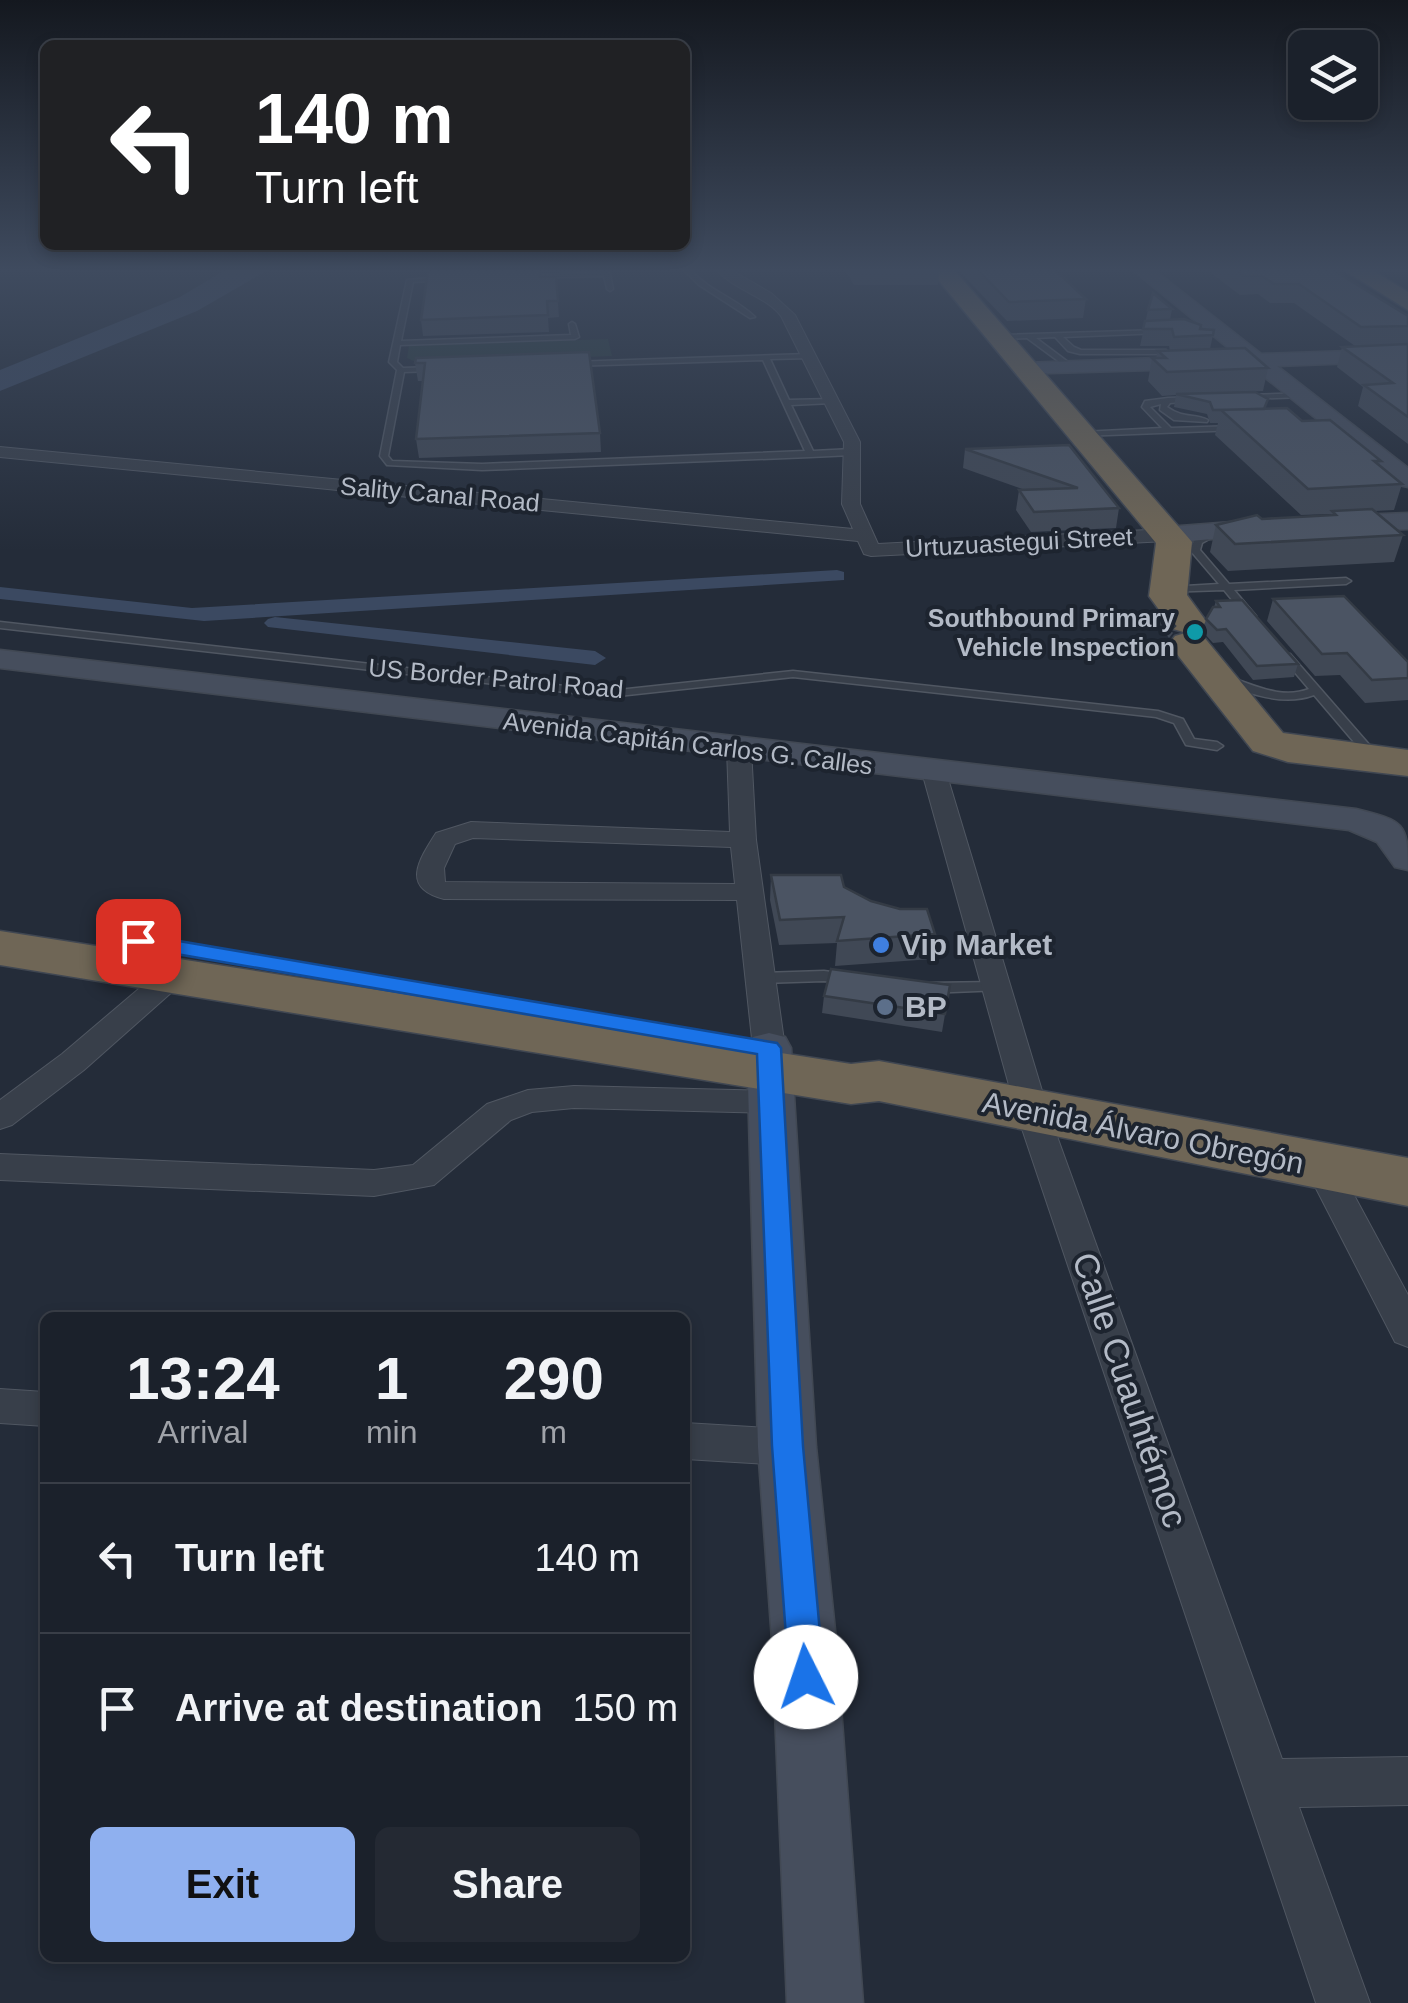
<!DOCTYPE html>
<html lang="en">
<head>
<meta charset="utf-8">
<style>
  body { margin:0; font-family:Arial,sans-serif; background:#242933; color:#f1f3f6; height:100vh; display:flex; flex-direction:column; font-size:38px; white-space:nowrap }
  * { box-sizing:border-box; margin:0 }
  p { font-size:32px; color:#a0a3a9 }
  .icon { flex:none; width:55px; height:55px; fill:none; stroke:currentColor; stroke-width:2; stroke-linecap:round; stroke-linejoin:round }
  .map { position:relative; flex:1; overflow:hidden }
  .details { position:absolute; left:40px; top:1312px; width:650px; height:650px; display:flex; flex-direction:column; background:#1b212b; border-radius:15px; box-shadow:0 5px 15px #0003,0 0 0 2px #393e47 }
  .details>* { flex:none }
  .hud { position:absolute; left:40px; top:40px; width:650px; height:210px; border-radius:15px; box-shadow:0 5px 15px #0003,0 0 0 2px #393e47; background:#202124; color:#fff; overflow:hidden }
  .tools { position:absolute; left:1288px; top:30px; display:grid; gap:20px }
  .tools a { display:grid; place-items:center; width:90px; height:90px; border-radius:15px; background:#1b212b; box-shadow:0 5px 15px #0003,0 0 0 2px #393e47; font-size:50px }
  .pin { position:absolute; display:grid; place-items:center; width:85px; height:85px; color:#fff; margin:-42px; border-radius:20px; box-shadow:0 5px 15px #0006 }
  .me { position:absolute; width:110px; margin:-55px; rotate:356deg; stroke-linejoin:round; filter:drop-shadow(0 0 8px #0008) }
  .turn { display:flex; align-items:center; gap:35px; height:210px; padding:0 50px; font-size:45px }
  .turn .icon { width:130px; height:130px; stroke-width:2.5 }
  .turn b { display:block; font-size:70px; line-height:85px }
  .eta { display:flex; justify-content:space-evenly; align-items:center; height:170px; text-align:center }
  .eta b { font-size:60px; font-weight:600; line-height:70px }
  .action { display:flex; gap:20px; margin-top:auto; padding:20px 50px }
  .action a { flex:1; height:115px; border-radius:15px; background:#8fb0ef; color:#111; font-size:40px; font-weight:600; line-height:115px; text-align:center }
  .action a+a { background:#242933; color:#f1f3f6 }
  ul { padding:0; list-style:none }
  li { display:flex; align-items:center; gap:30px; height:150px; padding:0 50px; border-top:2px solid #393e47 }
  li div { flex:1 }
  li b { display:block; font-size:38px }
  li em { font-style:normal }
  .map>svg:first-child { display:block }
  .green { fill:#293b3d }
  .water { fill:#3b4961 }
  .lines { fill:none; stroke-linecap:round; stroke-linejoin:round }
  .canal { fill:#3b4961; fill-rule:evenodd }
  .lane-casing { stroke:#505762; stroke-width:3 }
  .street-casing { stroke:#505762; stroke-width:2 }
  .secondary-casing { stroke:#414853; stroke-width:3 }
  .highway-casing { stroke:#404752; stroke-width:3 }
  .lane { fill:#383f4a; fill-rule:evenodd }
  .street { fill:#383f4a; fill-rule:evenodd }
  .secondary { fill:#464e5d; fill-rule:evenodd }
  .highway { fill:#6f6656; fill-rule:evenodd }
  .wall { fill:#404855 }
  .building { fill:#4b5463; stroke:#343b45; stroke-width:2.5 }
  .route { fill:#1a73e8; stroke:#114b97; stroke-width:2.5 }
  .culture-dot { fill:#0f9aa8; stroke:#1d242f; stroke-width:4 }
  .shop-dot { fill:#3f7fe0; stroke:#1d242f; stroke-width:4 }
  .service-dot { fill:#5c6f8a; stroke:#1d242f; stroke-width:4 }
  .labels { text-anchor:middle; stroke-width:8; stroke-linejoin:round; paint-order:stroke }
  .far-street-label { font-size:25px; fill:#b3bac6; stroke:#1d242f }
  .far-poi-label { font-size:25px; font-weight:bold; fill:#b3bac6; stroke:#1d242f; text-anchor:end }
  .poi-label { font-size:30px; font-weight:bold; fill:#b3bac6; stroke:#1d242f; text-anchor:start }
  .street-label { font-size:30px; fill:#b3bac6; stroke:#1d242f }
  .near-street-label { font-size:35px; fill:#b3bac6; stroke:#1d242f }
</style>
</head>
<body>
<div class="map">
<svg width="1408" height="2003" viewBox="0 0 1408 2003">
  <rect width="100%" height="100%" fill="#242c39"/>
  <path class="green" d="M608,339L612,356L418,363L407,358L409,346Z"/>
  <path class="water" d="M225,270H268L197,311L0,391V370L180,297Z"/>
  <g class="lines">
    <path class="canal" d="M837,570L844,572V580L204,621L0,599V587L192,608Z
      M275,617L595,651L606,658L595,665L268,627L264,623L268,619Z"/>
    <defs>
      <path id="lane" d="M684,270H691C709,291 736,298 755,317L750,318L699,285Z
        M607,272L610,274L613,289L610,291L607,289L604,276L522,278L519,276Z
        M444,277L446,280L413,282L401,341L571,335L569,324L572,322L575,324L579,337L575,339L400,345L397,362L403,368L433,367L437,369L433,371L404,372L388,456L392,461L482,464L805,451L763,360L571,366L567,364L571,362L808,354L811,358L770,359L789,400L832,399L836,401L832,403L791,405L813,451L852,449L856,452L852,455L810,457L482,470L387,465L380,456L397,370L389,362L407,280Z
        M1160,330L1162,333L1063,337L1074,347L1081,350H1166L1169,354H1080L1068,351L1055,337L1036,338L1072,365L1069,369L1027,338L998,339L994,337L998,335Z
        M1306,393L1307,395L1303,397L1247,399L1243,397L1247,395Z
        M1197,397V401L1170,403L1167,407C1184,419 1193,413 1208,420L1207,422L1174,420L1160,410L1161,404L1150,407L1171,428L1235,426L1239,428L1238,430L1082,436L1078,434L1082,432L1162,428L1142,407L1145,401L1168,398Z
        M1211,532L1216,535L1202,543L1200,550L1229,584L1346,578L1351,581L1346,584L1234,590L1256,616L1251,619L1247,618L1224,590L1165,592V588L1169,587L1219,584L1190,550L1195,539Z
        M0,622L609,691L793,671L1158,711L1183,719L1194,739L1217,742L1223,746L1217,750L1186,745L1174,723L1156,717L793,677L609,697L0,628Z
        M1286,653L1290,654L1379,756V762H1371L1314,695C1285,706 1246,695 1220,679L1226,676C1253,684 1280,700 1309,689L1281,656Z
        M824,971L846,974L853,979L846,984L824,981L760,983L753,978L760,973Z
        M997,982L1002,984L1004,987L1002,990L928,993L921,988L928,983Z"/>
      <path id="street" d="M717,270H731L771,293L795,315L860,442V504L878,544L1167,529L1176,535L1167,541L871,556L864,554L858,541L0,457V447L853,529L842,504L844,442L781,316C764,295 735,291 717,270Z
        M739,742L751,749L756,840L785,1048L780,1055L769,1059L758,1055L753,1048L737,900L444,899C401,888 418,861 436,833L471,822L730,832L727,749ZM473,838L731,847L735,884L445,882L444,868L455,844Z
        M934,765L946,772L1049,1114L1282,1759L1408,1757V1805L1299,1807L1370,2003H1316L1017,1114L922,772Z
        M171,968L181,970L186,977L181,984L84,1070L12,1125L0,1129V1100L62,1054L161,970Z
        M574,1086L771,1091L782,1094L787,1102L782,1110L771,1113L574,1108L532,1112L511,1120L434,1185L374,1196L0,1180V1154L374,1170L413,1165L487,1104L528,1090Z
        M1322,1154L1334,1158L1408,1295V1347L1395,1342L1305,1167L1310,1158Z
        M0,1389L45,1392V1426L0,1423Z
        M685,1423L787,1429L801,1434L807,1447L801,1460L787,1465L685,1459Z"/>
      <path id="secondary" d="M1133,270H1154L1261,354L1408,349V361L1277,366L1408,468V487L1399,485L1252,367L1017,374L1014,369L1017,364L1025,363L1237,355Z
        M1408,513V529L1333,532L1320,524L1333,516Z
        M1272,519L1281,521L1285,527L1281,533L1167,543L1154,535L1167,527Z
        M0,650L1356,809C1404,821 1408,822 1408,870L1395,867L1377,842L1349,830L0,668Z
        M769,1033L785,1037L791,1048L816,1447L836,1640L863,2003H787L772,1640L758,1447L747,1048L753,1037Z"/>
      <path id="highway" d="M930,270H954L1186,535L1192,542L1187,595L1206,621L1201,629L1187,633L1173,629L1149,596L1156,543Z
        M1344,270H1372L1408,292V310Z
        M1189,632L1203,636L1283,733L1408,750V776L1288,762L1253,751L1169,644L1175,636Z
        M0,931L851,1064L879,1061L1408,1158V1206L879,1101L851,1104L0,965Z"/>
    </defs>
    <use href="#lane" class="lane-casing"/>
    <use href="#street" class="street-casing"/>
    <use href="#secondary" class="secondary-casing"/>
    <use href="#highway" class="highway-casing"/>
    <use href="#lane" class="lane"/>
    <use href="#street" class="street"/>
    <use href="#secondary" class="secondary"/>
    <use href="#highway" class="highway"/>
  </g>
  <path class="wall" d="M845,270H939L938,285H854Z
    M958,270H1055L1086,299L1083,318L1007,321Z
    M1207,270H1333L1408,316V444L1358,406L1363,387L1337,367L1342,347L1355,346L1294,303H1270L1258,294L1240,295Z
    M540,277H556L559,317L548,318L549,332L423,336L421,320Z
    M1172,309L1170,320L1200,329L1214,330L1210,349L1268,368L1263,391L1241,392L1265,409L1302,421L1381,461L1379,465L1402,484L1394,510L1375,511L1403,535L1394,562L1228,571L1210,552L1216,525L1262,519L1331,515V514L1301,515L1215,435L1218,423H1210L1207,414L1174,407L1176,395L1162,396L1148,381L1152,358H1156L1158,351H1170L1169,346H1140L1148,310Z
    M589,352L600,433L601,452L419,458L416,439L423,381H418L415,363Z
    M1069,445L1119,508L1116,528L1031,532L1016,510L1019,490H1025L963,468L965,449Z
    M1273,599L1408,662V700L1365,703L1340,675L1315,676L1267,621Z
    M1216,601L1298,664L1294,677L1253,680L1223,642L1213,643L1203,632L1206,619L1214,607Z
    M1159,616L1173,633L1169,638L1157,623Z
    M771,875L844,887L935,934L932,959L835,966L837,943L779,945L770,900Z
    M950,985L942,1032L822,1013L824,996Z"/>
  <path class="building" d="M540,270V277H556L558,301H547L548,315L421,320L428,271Z
    M978,270H1055L1086,299L1009,302Z
    M1236,270H1333L1408,316V326L1361,327L1299,284H1274L1262,276H1244Z
    M1153,293L1172,309L1148,310Z
    M1184,319L1201,325L1200,329L1214,330L1213,335L1174,337L1172,329H1143L1145,321Z
    M1408,344V417L1364,385L1393,383L1342,347Z
    M1245,348L1268,368L1167,372L1152,358H1166L1158,351Z
    M589,352L600,433L416,439L425,363H415L416,358Z
    M1255,392L1268,399L1264,409L1213,410L1210,402L1176,394Z
    M1287,408L1302,421L1330,420L1381,461H1374L1402,484L1308,489L1221,410Z
    M1069,445L1119,508L1034,512L1019,490L1078,488L965,449Z
    M1372,509L1403,535L1235,544L1216,525L1257,515L1262,519L1336,515L1332,511Z
    M1344,596L1408,662V678L1372,680L1347,653L1322,654L1273,599Z
    M1242,600L1298,664L1257,666L1226,629L1217,630L1206,619L1213,607H1220L1216,601Z
    M1165,615L1175,626L1170,631L1159,616Z
    M771,875H841L844,887L871,901L900,909H927L935,934L837,941L844,917L780,920Z
    M831,969L950,985L945,1014L824,996Z"/>
  <linearGradient id="sky" x2="0" y2="1"><stop stop-color="#14181f"/><stop offset="0.49" stop-color="#3f4b5f"/><stop offset="1" stop-color="#3f4b5f" stop-opacity="0"/></linearGradient>
  <rect width="1408" height="551" fill="url(#sky)"/>
  <path class="route" d="M138,934L777,1043L781,1048L803,1446L824,1677L819,1689L806,1694L794,1689L789,1677L772,1446L757,1054L130,946L127,941L130,936Z"/>
  <circle class="culture-dot" cx="1195" cy="632" r="10"/>
  <circle class="shop-dot" cx="881" cy="945" r="10"/>
  <circle class="service-dot" cx="885" cy="1007" r="10"/>
  <g class="labels">
    <g class="far-street-label">
      <text transform="translate(440 494) rotate(5)" y="9">Sality Canal Road</text>
      <text transform="translate(1019 542) rotate(-3)" y="9">Urtuzuastegui Street</text>
      <text transform="translate(496 678) rotate(5)" y="9">US Border Patrol Road</text>
      <text transform="translate(688 743) rotate(7)" y="9">Avenida Capitán Carlos G. Calles</text>
    </g>
    <g class="far-poi-label">
      <text x="1175" y="627">Southbound Primary<tspan x="1175" dy="29">Vehicle Inspection</tspan></text>
    </g>
    <g class="poi-label">
      <text x="901" y="955">Vip Market</text>
      <text x="905" y="1017">BP</text>
    </g>
    <g class="street-label">
      <text transform="translate(1143 1133) rotate(11)" y="10">Avenida Álvaro Obregón</text>
    </g>
    <g class="near-street-label">
      <text transform="translate(1130 1390) rotate(71)" y="12">Calle Cuauhtémoc</text>
    </g>
  </g>
</svg>
<div class="tools">
<a><svg class="icon" aria-label="layers" viewBox="0 0 24 24"><path d="M12 4l9 5-9 5-9-5zM3 14l9 5 9-5"/></svg></a>
</div>
<div class="pin" style="left:138px;top:941px;background:#d93025"><svg class="icon" aria-label="arrive" viewBox="0 0 24 24"><path d="M6 21V4h12l-3 4 3 4H6"/></svg></div>
<svg class="me" style="left:806px;top:1677px" viewBox="-20 -20 40 40"><circle r="19" fill="#fff"/><path d="M0-13L10 11 0 6-10 11z" fill="#1a73e8"/></svg>
<div class="hud">
<div class="turn"><svg class="icon" aria-label="left" viewBox="0 0 24 24"><path d="M17 20v-9H6M10 6l-5 5 5 5"/></svg><div><b>140 m</b>Turn left</div></div>
</div>
<section class="details">
<div class="eta">
<div><b>13:24</b><p>Arrival</p></div>
<div><b>1</b><p>min</p></div>
<div><b>290</b><p>m</p></div>
</div>
<ul>
<li><svg class="icon" aria-label="left" viewBox="0 0 24 24"><path d="M17 20v-9H6M10 6l-5 5 5 5"/></svg><div><b>Turn left</b></div><em>140 m</em></li>
<li><svg class="icon" aria-label="arrive" viewBox="0 0 24 24"><path d="M6 21V4h12l-3 4 3 4H6"/></svg><div><b>Arrive at destination</b></div><em>150 m</em></li>
</ul>
<div class="action"><a>Exit</a><a>Share</a></div>
</section>
</div>
</body>
</html>
